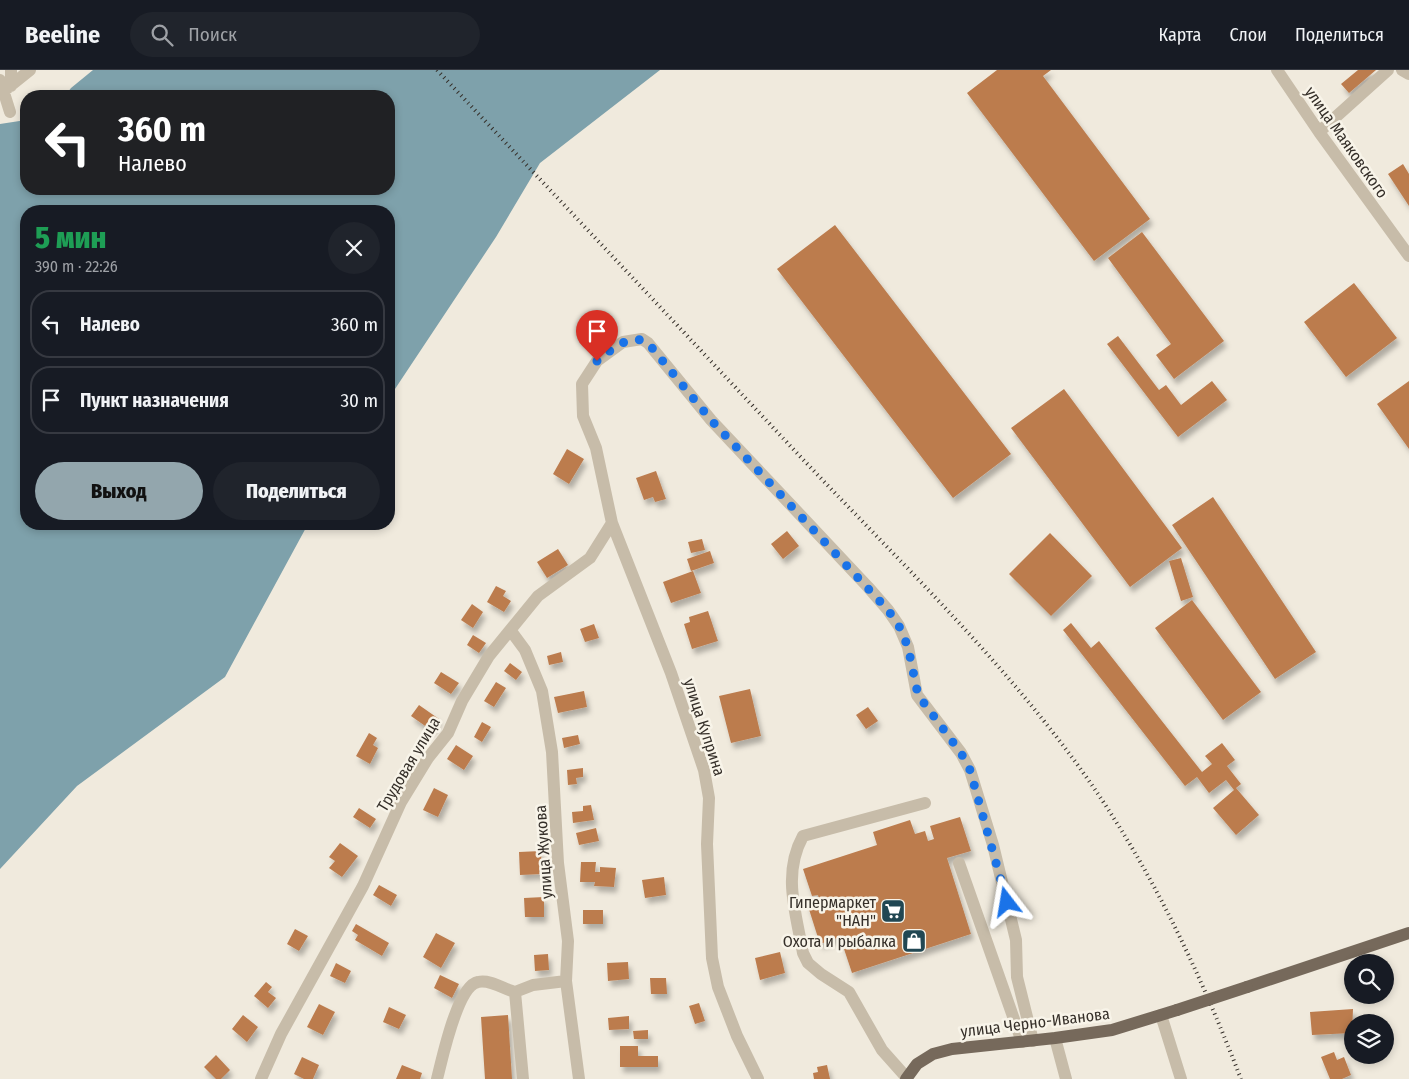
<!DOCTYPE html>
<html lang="ru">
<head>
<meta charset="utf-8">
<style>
  body { margin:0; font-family:"Fira Sans Condensed",sans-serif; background:#20242c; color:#f1f3f6; height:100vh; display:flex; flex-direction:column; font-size:19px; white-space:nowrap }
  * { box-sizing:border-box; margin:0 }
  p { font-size:16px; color:#9ea1a6 }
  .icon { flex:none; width:28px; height:28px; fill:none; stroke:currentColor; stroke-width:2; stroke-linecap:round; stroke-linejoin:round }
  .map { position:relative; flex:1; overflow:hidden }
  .sheet { position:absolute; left:20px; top:135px; width:375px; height:325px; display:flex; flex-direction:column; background:#171b24; border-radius:20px; box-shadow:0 2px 8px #0003 }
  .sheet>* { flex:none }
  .hud { position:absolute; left:20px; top:20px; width:375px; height:105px; border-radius:20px; box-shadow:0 2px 8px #0003; background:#202124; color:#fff; overflow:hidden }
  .controls { position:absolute; left:1344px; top:884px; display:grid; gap:10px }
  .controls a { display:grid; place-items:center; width:50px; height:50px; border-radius:50%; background:#171b24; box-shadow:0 2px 8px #0003; font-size:25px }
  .pin { position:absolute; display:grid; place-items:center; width:42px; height:42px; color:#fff; margin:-51px -21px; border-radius:50% 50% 50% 0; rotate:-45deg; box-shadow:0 0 5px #0007 }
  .pin .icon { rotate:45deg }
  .me { position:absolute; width:55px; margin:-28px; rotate:346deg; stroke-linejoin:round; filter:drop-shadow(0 0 4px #0008) }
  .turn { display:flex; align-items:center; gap:18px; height:105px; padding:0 15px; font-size:22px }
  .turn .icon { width:65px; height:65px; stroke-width:2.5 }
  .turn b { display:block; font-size:35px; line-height:42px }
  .round { display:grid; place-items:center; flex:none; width:52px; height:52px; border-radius:26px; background:#20242c }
  .head { display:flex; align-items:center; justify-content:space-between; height:85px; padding:0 15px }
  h1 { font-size:30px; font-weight:800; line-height:38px; color:#1e9e55 }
  .cta { display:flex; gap:10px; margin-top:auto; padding:10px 15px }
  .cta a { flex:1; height:58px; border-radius:30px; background:#93a6ad; color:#111; font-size:20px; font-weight:800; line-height:58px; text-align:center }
  .cta a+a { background:#20242c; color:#f1f3f6 }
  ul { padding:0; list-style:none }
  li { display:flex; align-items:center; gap:15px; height:68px; margin:0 10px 8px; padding:0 5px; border:2px solid #363941; border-radius:20px }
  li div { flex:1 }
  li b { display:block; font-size:19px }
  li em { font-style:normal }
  header { display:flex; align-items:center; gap:30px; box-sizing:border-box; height:70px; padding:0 25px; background:#171b24; border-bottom:1px solid #363941 }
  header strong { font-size:24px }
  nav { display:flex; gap:28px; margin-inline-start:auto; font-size:18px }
  .search { width:350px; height:45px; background:#20242c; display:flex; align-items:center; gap:12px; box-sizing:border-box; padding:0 18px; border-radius:28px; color:#9ea1a6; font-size:19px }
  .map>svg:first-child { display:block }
  .water { fill:#7ea1ab }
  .building { fill:#bc7c4e; filter:url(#shadow) }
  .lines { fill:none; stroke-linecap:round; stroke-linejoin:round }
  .minor { stroke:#c7bca9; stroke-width:12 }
  .major { stroke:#76695b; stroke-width:12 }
  .rail { stroke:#352f29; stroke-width:4; stroke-dasharray:1 4; stroke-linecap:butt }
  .major-bridge { stroke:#76695b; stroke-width:12 }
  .route { stroke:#1a73e8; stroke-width:9; stroke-dasharray:0 16.2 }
  .labels { text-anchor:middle; stroke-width:5; stroke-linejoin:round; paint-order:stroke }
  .street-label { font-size:16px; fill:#352f29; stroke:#f8f4e9 }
  .poi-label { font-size:16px; fill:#352f29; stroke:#f8f4e9; text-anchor:end }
</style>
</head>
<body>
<header>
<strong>Beeline</strong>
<div class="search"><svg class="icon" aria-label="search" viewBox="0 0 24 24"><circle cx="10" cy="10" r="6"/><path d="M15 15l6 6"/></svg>Поиск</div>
<nav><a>Карта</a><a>Слои</a><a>Поделиться</a></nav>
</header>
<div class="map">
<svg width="1409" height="1009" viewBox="0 0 1409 1009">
  <defs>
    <filter id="shadow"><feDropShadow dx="3" dy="5.5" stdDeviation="2.5" flood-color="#0004"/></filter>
  </defs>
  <rect width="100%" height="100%" fill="#f0eadd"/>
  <path class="water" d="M93,0H660L540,93L496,167L389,328V141H26V454H308L225,607L77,716L0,799V54L26,50V119H389V26H65L71,18Z"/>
  <path class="building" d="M997,0H1051L1043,6L1150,149L1094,191L967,23Z
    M1358,0H1376L1349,23L1341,14Z
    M1403,94L1409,104V136L1388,104Z
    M835,155L1011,384L953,428L777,199Z
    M1142,162L1224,271L1174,309L1156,285L1171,274L1108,188Z
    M1354,213L1397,268L1346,307L1304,252Z
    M1118,266L1159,320L1166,315L1181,335L1212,311L1227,330L1178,367L1107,274Z
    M1409,311V379L1377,334Z
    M1064,319L1182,478L1130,517L1011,358Z
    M567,379L584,389L569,414L553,404Z
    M656,401L666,429L655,432L653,427L644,430L636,408Z
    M1213,427L1316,582L1275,609L1172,455Z
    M787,461L799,476L783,489L771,474Z
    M1050,463L1092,506L1051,546L1009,504Z
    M702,469L705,480L691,483L688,472Z
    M558,479L568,495L547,508L537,492Z
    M710,481L714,493L691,501L687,489Z
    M1181,488L1193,527L1181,531L1169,491Z
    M693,501L701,523L671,533L663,512Z
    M496,516L506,521L503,526L511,531L504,542L487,532Z
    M1192,530L1261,622L1223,650L1155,558Z
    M472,534L483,542L473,558L461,550Z
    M708,541L718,571L692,579L684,554L690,552L689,547Z
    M1071,553L1091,578L1099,571L1202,702L1212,694L1205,686L1222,673L1235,690L1227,696L1241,714L1236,718L1259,745L1236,765L1213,738L1234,720L1226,710L1209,723L1197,707L1185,716L1063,560Z
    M594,554L599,568L585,572L580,559Z
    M473,565L486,573L479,583L467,575Z
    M561,582L563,592L549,595L547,586Z
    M510,593L522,602L516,610L504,601Z
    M441,602L459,613L451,624L434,613Z
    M496,612L506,618L494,637L484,631Z
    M750,619L761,666L731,673L719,626Z
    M584,621L587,637L558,643L554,627Z
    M419,635L439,649L431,660L411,646Z
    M868,637L878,651L866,659L856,645Z
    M482,652L491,657L482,672L474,667Z
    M369,663L377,668L373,675L378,678L370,694L356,686Z
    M578,665L580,674L564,678L562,668Z
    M456,675L473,686L464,700L447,689Z
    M583,698V707L576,708L577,714L568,715L567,700Z
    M434,718L448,725L438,747L423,740Z
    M591,735L594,750L573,753L572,742L583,741V736Z
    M359,738L376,749L370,758L353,747Z
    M960,747L971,781L947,788L971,864L852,903L840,867L820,874L807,833L819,829L818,825L812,826L803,799L877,775L873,762L910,750L915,764L925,761L928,771L934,769L930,756Z
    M596,758L599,771L579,775L576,763Z
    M340,773L358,786L342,807L329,798L335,791L329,787Z
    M541,781L542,804L520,805L519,782Z
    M581,792H596L595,802H600V797L616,798L614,817L594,816L595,812H580Z
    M664,807L666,825L645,828L642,810Z
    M379,815L397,825L391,836L373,825Z
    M544,827V847H525L524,828Z
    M583,840H603V854H583Z
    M356,854L389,873L382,886L355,870L358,865L352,861Z
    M295,859L308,866L299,881L287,874Z
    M436,863L455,873L441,898L423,887Z
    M780,882L785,903L760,910L755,888Z
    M548,884L549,900L535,901L534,885Z
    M628,892L629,909L608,911L607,893Z
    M336,893L351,901L345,913L330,906Z
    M440,905L459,914L452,928L434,918Z
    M650,908H666L667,924H651Z
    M266,912L272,917L268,922L276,928L268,938L254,926Z
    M699,933L705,951L695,954L689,936Z
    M319,934L335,942L323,965L307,957Z
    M389,937L406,945L399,959L383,952Z
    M1353,939L1352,963L1312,965L1310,942Z
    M243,945L258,957L247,972L232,959Z
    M508,945L512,1009H485L481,947Z
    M629,946V959L609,960L608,948Z
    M648,960V969H634L633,961Z
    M620,976H638V986H658V997H620Z
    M1334,982L1337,990L1344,987L1351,1005L1342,1009H1330L1321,987Z
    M216,985L230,1000L221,1009H216L204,997Z
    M302,987L319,995L313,1009H304L294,1004Z
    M402,995L422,1003L420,1009H396Z
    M827,995L830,1009H814L813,1003L818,1002L817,997Z"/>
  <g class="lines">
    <path class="minor" d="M11,0V16
      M1277,0L1319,62L1409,186
      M1402,0L1409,4
      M0,10L10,42
      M0,24L30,0
      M1319,62L1388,0
      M511,561L525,580L542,621L552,682L558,793L568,871L566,911L579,1009
      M959,793L1022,972
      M515,922L523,1009
      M1161,945L1181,1009
      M1055,968L1066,1009
      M906,1007L882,980L849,922L821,904L808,893L803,883C796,843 782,804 803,766L925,733
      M261,1009L281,964L363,816L401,732L428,688L448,663L462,631L489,586L538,526L590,488L612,453
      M437,1009C442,990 457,916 478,912C490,909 504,919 515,922L533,915L566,911
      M758,1009L737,966L718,917L712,888L707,774L709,728L704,700L671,603L612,453L596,378L583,346L582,314L597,291L623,272L642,269L648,273L711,350L868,517L888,540L899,556L908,577L917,625L961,683L970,700L993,775L1016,870L1017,907L1033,971"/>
    <path class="major" d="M1247,917L1409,863
      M906,1009L917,994L933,984L952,979L1055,968L1112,960L1177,940"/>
    <path class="rail" d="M437,0C557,127 676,254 795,381C889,481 989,576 1071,686C1145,785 1197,895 1241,1009"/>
    <path class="major-bridge" d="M1177,940L1247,917"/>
  </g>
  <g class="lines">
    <path class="route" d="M597,291C611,280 630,262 648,273L711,350L888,540L899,556L908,577L918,625L961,683L970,700L1007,832"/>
  </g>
  <defs>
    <symbol id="supermarket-square" viewBox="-11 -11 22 22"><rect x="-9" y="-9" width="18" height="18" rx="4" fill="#214753" stroke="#f8f4e9"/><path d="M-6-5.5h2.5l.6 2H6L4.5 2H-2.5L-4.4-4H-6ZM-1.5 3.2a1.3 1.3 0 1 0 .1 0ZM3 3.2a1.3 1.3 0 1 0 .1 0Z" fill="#fff"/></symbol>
    <symbol id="shop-square" viewBox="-11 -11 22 22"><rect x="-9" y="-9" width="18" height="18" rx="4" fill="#214753" stroke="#f8f4e9"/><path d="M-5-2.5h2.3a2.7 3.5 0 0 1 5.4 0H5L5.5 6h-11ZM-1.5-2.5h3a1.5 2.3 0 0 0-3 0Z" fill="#fff"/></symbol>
  </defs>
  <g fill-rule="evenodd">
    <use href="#supermarket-square" x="879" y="827" width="28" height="28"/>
    <use href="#shop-square" x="900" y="857" width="28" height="28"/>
  </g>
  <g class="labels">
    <g class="street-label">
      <text transform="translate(1347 72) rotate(55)" y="6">улица Маяковского</text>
      <text transform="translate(705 657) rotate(72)" y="6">улица Куприна</text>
      <text transform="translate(408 694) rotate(-59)" y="6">Трудовая улица</text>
      <text transform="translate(543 782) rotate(-94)" y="6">улица Жукова</text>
      <text transform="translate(1035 952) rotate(-7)" y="6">улица Черно-Иванова</text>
    </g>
    <g class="poi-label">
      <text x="876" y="838">Гипермаркет<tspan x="876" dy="18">"НАН"</tspan></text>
      <text x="896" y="877">Охота и рыбалка</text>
    </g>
  </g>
</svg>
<div class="controls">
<a><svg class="icon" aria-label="search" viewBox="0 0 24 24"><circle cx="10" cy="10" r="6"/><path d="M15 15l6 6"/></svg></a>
<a><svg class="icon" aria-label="layers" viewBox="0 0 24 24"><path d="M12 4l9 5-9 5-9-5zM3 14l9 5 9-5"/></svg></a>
</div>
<div class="pin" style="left:597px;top:291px;background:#d93025"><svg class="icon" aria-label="arrive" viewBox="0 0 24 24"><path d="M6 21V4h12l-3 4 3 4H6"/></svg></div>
<svg class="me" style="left:1007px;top:832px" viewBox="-20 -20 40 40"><path d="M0-17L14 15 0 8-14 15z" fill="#1a73e8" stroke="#fff" stroke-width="4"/></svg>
<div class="hud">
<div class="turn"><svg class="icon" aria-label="left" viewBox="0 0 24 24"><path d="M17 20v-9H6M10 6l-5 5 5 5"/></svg><div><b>360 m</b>Налево</div></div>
</div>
<section class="sheet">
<div class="head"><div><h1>5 мин</h1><p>390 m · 22:26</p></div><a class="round"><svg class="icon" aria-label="close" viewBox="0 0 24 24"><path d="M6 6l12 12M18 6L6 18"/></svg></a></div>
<ul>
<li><svg class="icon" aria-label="left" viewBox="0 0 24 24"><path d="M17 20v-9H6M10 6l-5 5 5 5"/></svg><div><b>Налево</b></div><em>360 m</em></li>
<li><svg class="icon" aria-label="arrive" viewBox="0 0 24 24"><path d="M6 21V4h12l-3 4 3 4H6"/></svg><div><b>Пункт назначения</b></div><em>30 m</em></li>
</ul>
<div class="cta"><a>Выход</a><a>Поделиться</a></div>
</section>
</div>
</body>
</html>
